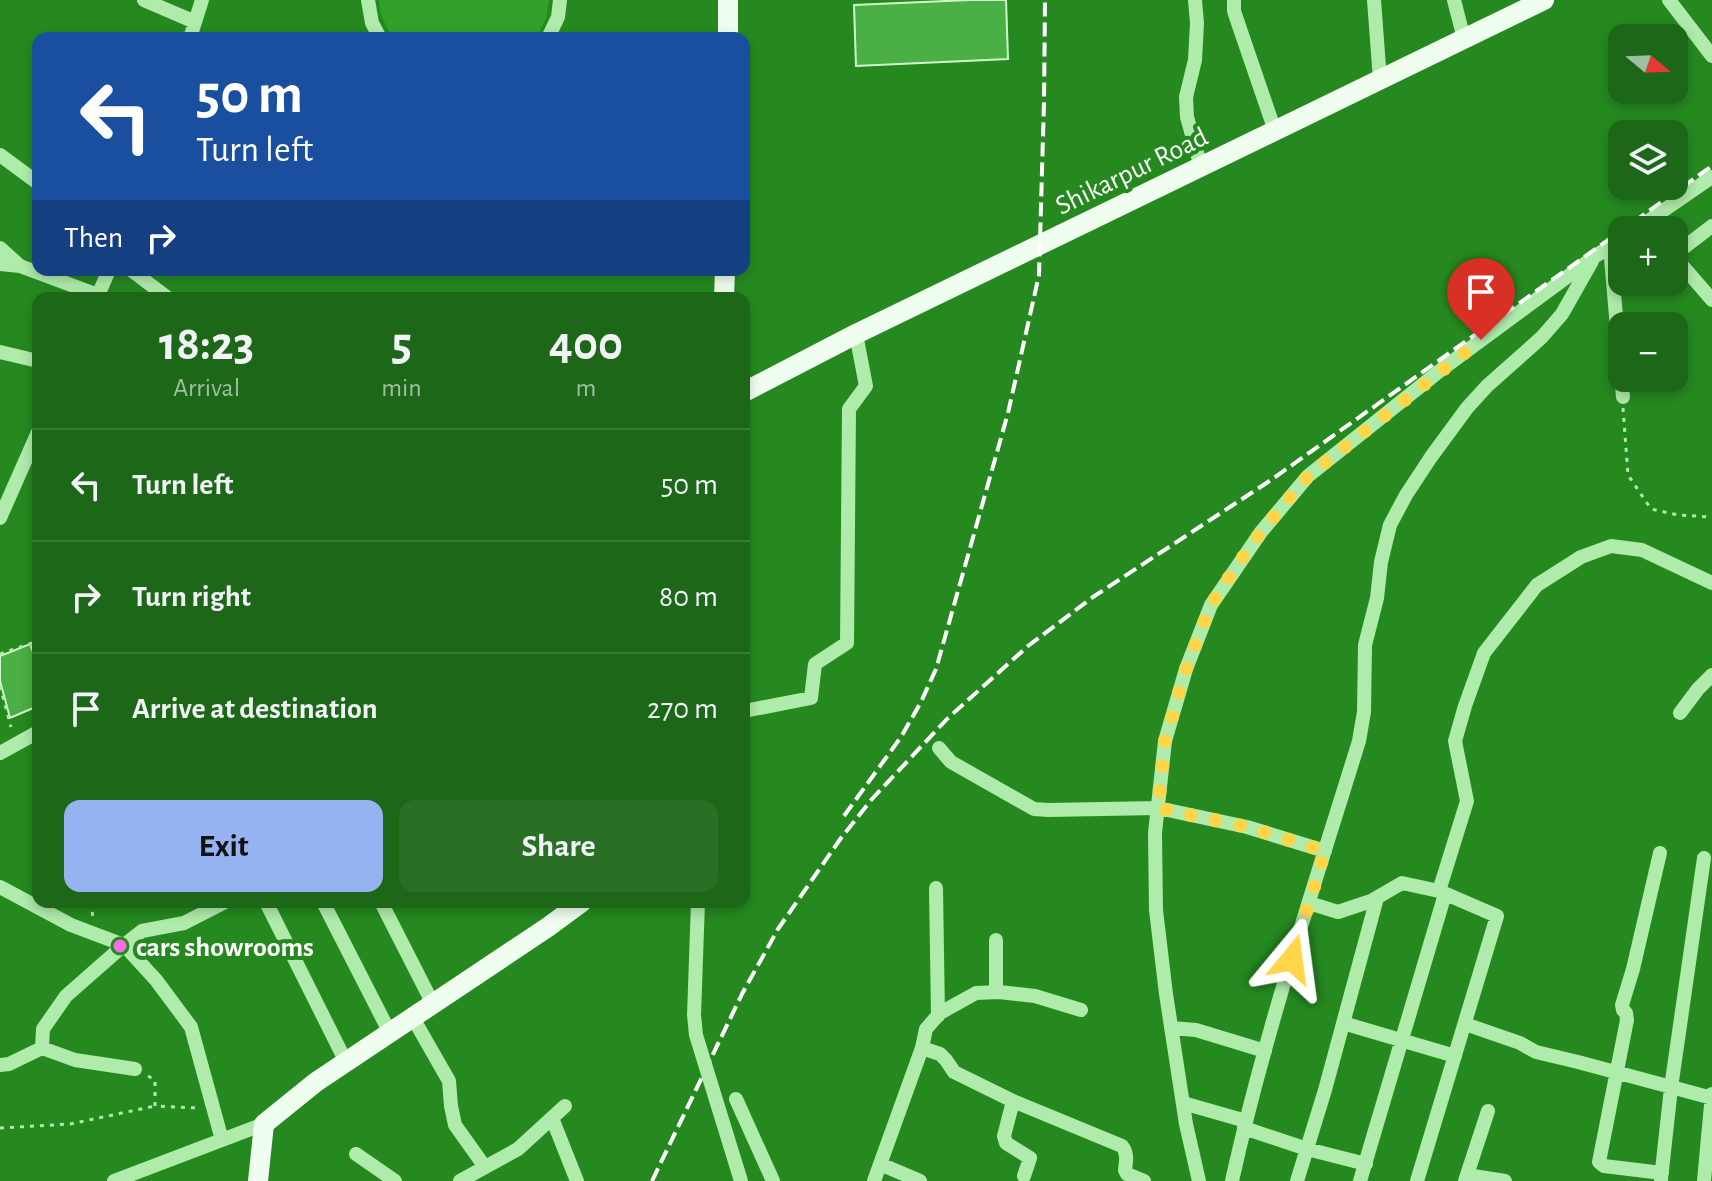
<!DOCTYPE html>
<html lang="en">
<head>
<meta charset="utf-8">
<style>
  body { margin:0; font-family:"Alegreya Sans",sans-serif; background:#296f25; color:#f1f3f6; height:100vh; display:flex; flex-direction:column; font-size:30px; white-space:nowrap }
  * { box-sizing:border-box; margin:0 }
  p { font-size:26px; color:#a0bea2 }
  .icon { flex:none; width:44px; height:44px; fill:none; stroke:currentColor; stroke-width:2; stroke-linecap:round; stroke-linejoin:round }
  .map { position:relative; flex:1; overflow:hidden }
  .details { position:absolute; left:32px; top:292px; width:718px; height:616px; display:flex; flex-direction:column; background:#1c6718; border-radius:16px; box-shadow:0 4px 12px #0003 }
  .details>* { flex:none }
  .hud { position:absolute; left:32px; top:32px; width:718px; height:244px; border-radius:16px; box-shadow:0 4px 12px #0003; background:#1a4fa0; color:#fff; overflow:hidden }
  .needle { width:52px; rotate:109deg }
  .tools { position:absolute; left:1608px; top:24px; display:grid; gap:16px }
  .tools a { display:grid; place-items:center; width:80px; height:80px; border-radius:16px; background:#1c6718; box-shadow:0 4px 12px #0003; font-size:40px }
  .pin { position:absolute; display:grid; place-items:center; width:68px; height:68px; color:#fff; margin:-82px -34px; border-radius:50% 50% 50% 0; rotate:-45deg; box-shadow:0 0 8px #0007 }
  .pin .icon { rotate:45deg }
  .me { position:absolute; width:88px; margin:-44px; rotate:16deg; stroke-linejoin:round; filter:drop-shadow(0 0 6px #0008) }
  .turn { display:flex; align-items:center; gap:28px; height:168px; padding:0 32px; font-size:36px }
  .turn .icon { width:104px; height:104px; stroke-width:2.5 }
  .turn b { display:block; font-size:56px; line-height:68px }
  .then { display:flex; align-items:center; height:76px; padding:0 32px; background:#0003; gap:16px; font-size:30px }
  .eta { display:flex; justify-content:space-evenly; align-items:center; height:136px; text-align:center }
  .eta b { font-size:48px; font-weight:700; line-height:56px }
  .cta { display:flex; gap:16px; margin-top:auto; padding:16px 32px }
  .cta a { flex:1; height:92px; border-radius:16px; background:#95b2f1; color:#111; font-size:32px; font-weight:700; line-height:92px; text-align:center }
  .cta a+a { background:#296f25; color:#f1f3f6 }
  ul { padding:0; list-style:none }
  li { display:flex; align-items:center; gap:24px; height:112px; padding:0 32px; border-top:2px solid #3a7b37 }
  li div { flex:1 }
  li b { display:block; font-size:30px }
  li em { font-style:normal }
  .map>svg:first-child { display:block }
  .green { fill:#31a12a }
  .building { fill:#4aaf44; stroke:#d2f8d0; stroke-width:2 }
  .lines { fill:none; stroke-linecap:round; stroke-linejoin:round }
  .path { stroke:#afebab; stroke-width:3; stroke-dasharray:4 6; stroke-linecap:butt }
  .minor { stroke:#afebab; stroke-width:14 }
  .major { stroke:#effeef; stroke-width:20 }
  .rail { stroke:#fff; stroke-width:4; stroke-dasharray:14 6; stroke-linecap:butt }
  .minor-bridge { stroke:#afebab; stroke-width:14 }
  .route { stroke:#ffd54a; stroke-width:14; stroke-dasharray:0 25.2 }
  .poi-dot { fill:#f86cea; stroke:#258920; stroke-width:3 }
  .labels { text-anchor:middle; stroke-width:8; stroke-linejoin:round; paint-order:stroke }
  .street-label { font-size:28px; fill:#fff; stroke:#258920 }
  .poi-label { font-size:28px; font-weight:bold; fill:#fff; stroke:#258920; text-anchor:start }
</style>
</head>
<body>
<div class="map">
<svg width="1712" height="1181" viewBox="0 0 1712 1181">
  <rect width="100%" height="100%" fill="#258920"/>
  <path class="green" d="M379,0H549L546,18L536,38H392L381,15Z"/>
  <path class="building" d="M969,0H1006L1008,59L856,66L854,5Z
    M30,644L38,666V706L10,718L0,681V656Z"/>
  <g class="lines">
    <path class="path" d="M1623,408L1628,475L1651,509L1678,515L1712,517
      M0,654L38,641
      M0,686L11,727
      M91,902L93,918
      M148,1076L155,1080V1106L198,1108
      M0,1128L70,1124L155,1106"/>
    <path class="minor" d="M144,0L195,22
      M368,0L372,23L380,38
      M1195,0L1197,23L1195,60L1186,97L1187,117L1201,167
      M1234,0V11L1238,23L1275,131
      M1374,0L1380,80
      M1454,0L1464,39
      M1669,0L1712,56
      M190,38L202,0
      M548,38L558,17L560,0
      M0,155L38,183
      M1635,230L1712,177
      M1610,247L1623,397
      M0,248L20,266
      M1674,255L1712,226
      M1674,256L1712,300
      M0,264L20,266L98,295
      M131,270L168,298
      M97,298L109,270
      M0,352L38,361
      M0,518L38,432
      M744,711L811,698L815,664L847,643L849,409L866,386L856,334
      M1680,713L1698,689L1712,675
      M939,748L951,762L1034,809L1048,810L1158,808L1247,827L1325,851
      M0,753L38,732
      M1660,853L1633,969L1622,1005L1623,1010L1626,1013L1627,1020L1599,1162L1604,1166L1662,1173
      M0,887L71,925L124,945L156,980L191,1027L222,1140
      M936,888L938,1016
      M1439,891L1467,801L1455,741L1465,706L1484,653L1537,585L1581,557L1611,546L1642,550L1712,583
      M266,902L346,1062
      M323,902L390,1033
      M381,902L433,1004
      M1309,903L1338,912L1371,901L1402,883L1439,891L1497,916L1417,1181
      M996,940V992
      M413,1018L449,1081L451,1106L455,1125L485,1167
      M1343,1023L1455,1056
      M1465,1024L1520,1043L1536,1052L1578,1062L1712,1098
      M1171,1028L1196,1030L1265,1051
      M42,1048L43,1029L66,996L124,945L142,931L184,923L225,902
      M922,1048L940,1054L946,1060L954,1072L1013,1101L1122,1146C1128,1153 1126,1162 1125,1170L1127,1174L1144,1181
      M0,1065L9,1064L42,1048L75,1060L135,1069
      M736,1099L773,1181
      M1013,1101L1004,1136L1006,1143L1030,1158L1024,1176
      M1183,1103L1246,1121
      M552,1118L577,1181
      M1244,1128L1307,1149L1366,1164
      M356,1154L395,1181
      M880,1164L920,1181
      M1467,1175L1505,1181
      M1661,1179L1671,1088L1704,858
      M114,1181L264,1124
      M460,1181L518,1149L565,1106
      M874,1181L922,1048L926,1029L940,1013L976,993L999,992L1035,996L1081,1010
      M1199,1181L1186,1124L1166,994L1156,910L1155,833L1165,741L1186,669L1211,605L1261,532L1308,476L1442,369L1594,257L1622,239
      M1232,1181C1265,1032 1314,887 1359,741L1364,712L1365,645L1377,598L1381,562L1390,525L1406,495L1431,457L1467,408L1487,386L1542,337L1562,314L1592,261
      M1297,1181L1325,1090L1377,898
      M1360,1181L1445,894
      M1465,1181L1488,1111
      M1704,1181L1712,1094"/>
    <path class="major" d="M728,38V0
      M724,298L725,270
      M744,392L856,334L1544,0
      M258,1181L264,1124L316,1082L548,927L582,902"/>
    <path class="rail" d="M844,816L901,737L921,702L936,669L1008,413L1039,275L1044,102L1045,0
      M652,1181L742,994L778,929L841,838L872,799L947,719L1028,646L1093,597L1271,480L1712,166"/>
    <path class="minor-bridge" d="M698,902L694,1015L696,1035L741,1181"/>
  </g>
  <g class="lines">
    <path class="route" d="M1292,959L1325,851L1247,827L1158,808L1165,741L1186,669L1211,605L1236,567L1261,532L1308,476L1481,340"/>
  </g>
  <circle class="poi-dot" cx="120" cy="946" r="8"/>
  <g class="labels">
    <g class="street-label">
      <text transform="translate(1131 170) rotate(-26)" y="10">Shikarpur Road</text>
    </g>
    <g class="poi-label">
      <text x="136" y="956">cars showrooms</text>
    </g>
  </g>
</svg>
<div class="tools">
<a><svg class="needle" viewBox="-14 -14 28 28"><path d="M0-13l5 13h-10z" fill="#e53935"/><path d="M0 13l5-13h-10z" fill="#a0bea2"/></svg></a>
<a><svg class="icon" aria-label="layers" viewBox="0 0 24 24"><path d="M12 4l9 5-9 5-9-5zM3 14l9 5 9-5"/></svg></a>
<a>+</a>
<a>−</a>
</div>
<div class="pin" style="left:1481px;top:340px;background:#d93025"><svg class="icon" aria-label="arrive" viewBox="0 0 24 24"><path d="M6 21V4h12l-3 4 3 4H6"/></svg></div>
<svg class="me" style="left:1292px;top:959px" viewBox="-20 -20 40 40"><path d="M0-17L14 15 0 8-14 15z" fill="#ffd54a" stroke="#fff" stroke-width="4"/></svg>
<div class="hud">
<div class="turn"><svg class="icon" aria-label="left" viewBox="0 0 24 24"><path d="M17 20v-9H6M10 6l-5 5 5 5"/></svg><div><b>50 m</b>Turn left</div></div>
<div class="then">Then<svg class="icon" aria-label="right" viewBox="0 0 24 24"><path d="M7 20v-9h11M14 6l5 5-5 5"/></svg></div>
</div>
<section class="details">
<div class="eta">
<div><b>18:23</b><p>Arrival</p></div>
<div><b>5</b><p>min</p></div>
<div><b>400</b><p>m</p></div>
</div>
<ul>
<li><svg class="icon" aria-label="left" viewBox="0 0 24 24"><path d="M17 20v-9H6M10 6l-5 5 5 5"/></svg><div><b>Turn left</b></div><em>50 m</em></li>
<li><svg class="icon" aria-label="right" viewBox="0 0 24 24"><path d="M7 20v-9h11M14 6l5 5-5 5"/></svg><div><b>Turn right</b></div><em>80 m</em></li>
<li><svg class="icon" aria-label="arrive" viewBox="0 0 24 24"><path d="M6 21V4h12l-3 4 3 4H6"/></svg><div><b>Arrive at destination</b></div><em>270 m</em></li>
</ul>
<div class="cta"><a>Exit</a><a>Share</a></div>
</section>
</div>
</body>
</html>
